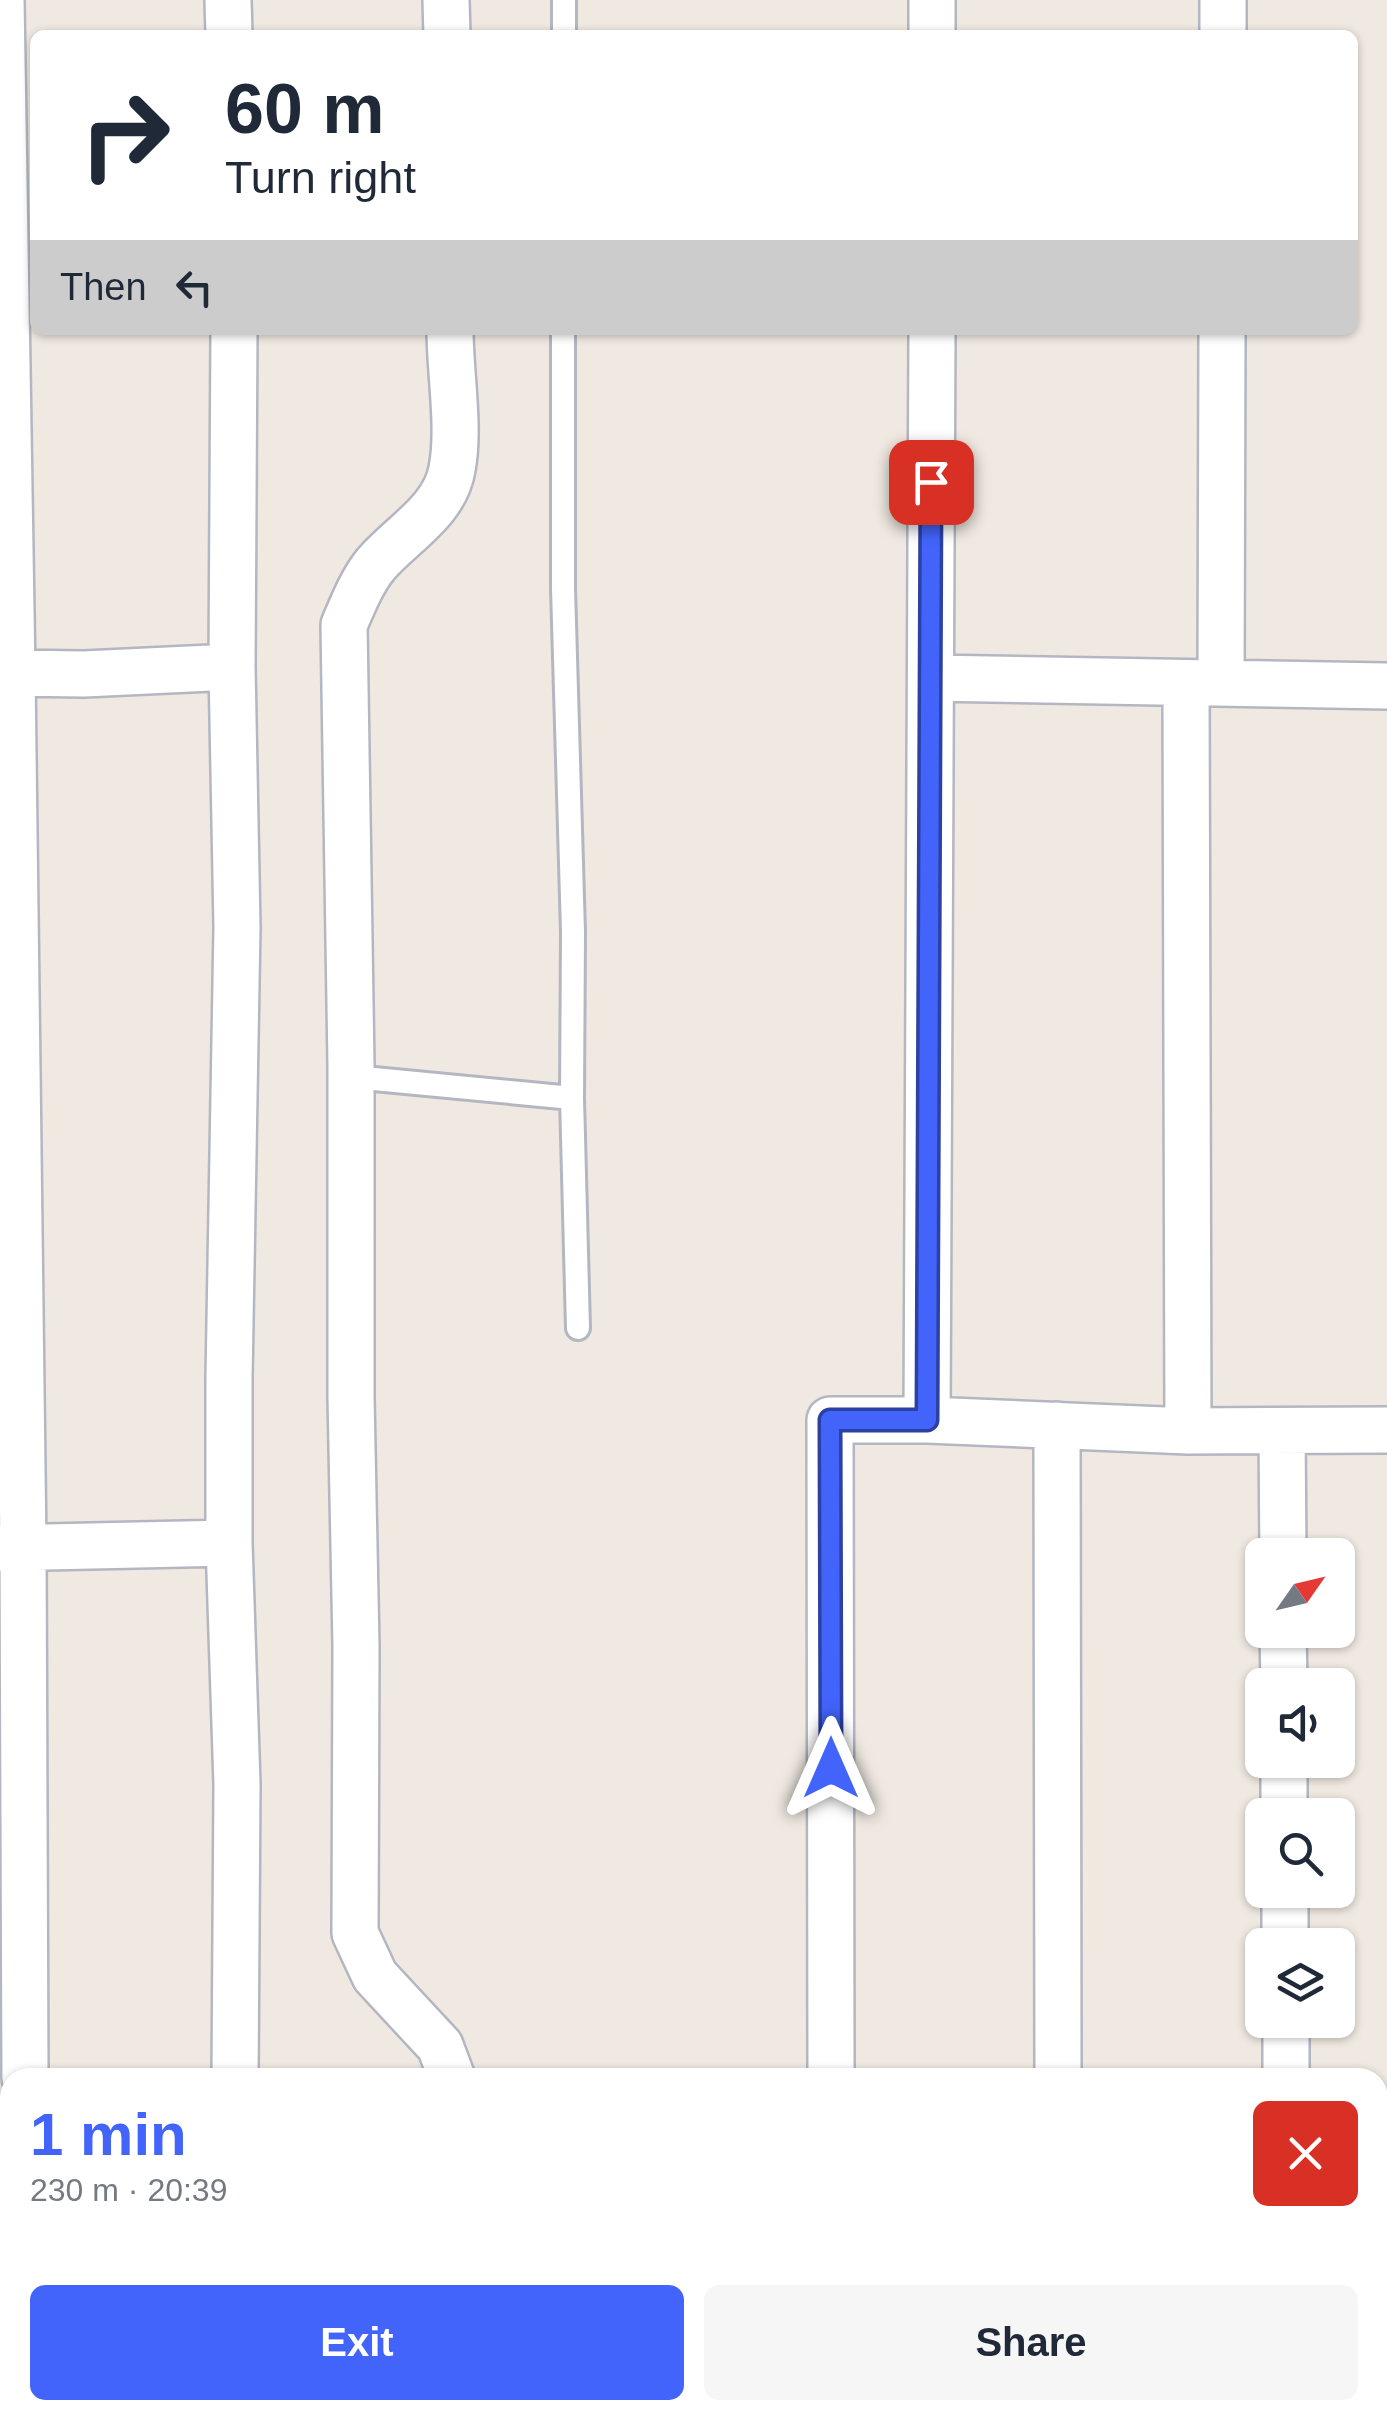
<!DOCTYPE html>
<html lang="en">
<head>
<meta charset="utf-8">
<style>
  body { margin:0; font-family:Helvetica,sans-serif; background:#f6f6f7; color:#1f2937; height:100vh; display:flex; flex-direction:column; font-size:38px; white-space:nowrap }
  * { box-sizing:border-box; margin:0 }
  p { font-size:32px; color:#747a83 }
  .icon { flex:none; width:55px; height:55px; fill:none; stroke:currentColor; stroke-width:2; stroke-linecap:round; stroke-linejoin:round }
  .map { position:relative; flex:1; overflow:hidden }
  .panel { position:absolute; left:0px; top:2068px; width:1388px; height:352px; display:flex; flex-direction:column; background:#fff; border-radius:30px 30px 0 0; box-shadow:0 2px 8px #0004 }
  .panel>* { flex:none }
  .top-card { position:absolute; left:30px; top:30px; width:1328px; height:305px; border-radius:15px; box-shadow:0 2px 8px #0004; background:#fff; color:#1f2937; overflow:hidden }
  .needle { width:65px; rotate:56deg }
  .fabs { position:absolute; left:1245px; top:1538px; display:grid; gap:20px }
  .fabs a { display:grid; place-items:center; width:110px; height:110px; border-radius:15px; background:#fff; box-shadow:0 2px 8px #0004; font-size:50px }
  .pin { position:absolute; display:grid; place-items:center; width:85px; height:85px; color:#fff; margin:-42px; border-radius:20px; box-shadow:0 5px 15px #0006 }
  .me { position:absolute; width:110px; margin:-55px; rotate:0deg; stroke-linejoin:round; filter:drop-shadow(0 0 8px #0008) }
  .turn { display:flex; align-items:center; gap:35px; height:210px; padding:0 30px; font-size:45px }
  .turn .icon { width:130px; height:130px; stroke-width:2.5 }
  .turn b { display:block; font-size:70px; line-height:85px }
  .then { display:flex; align-items:center; height:95px; padding:0 30px; background:#0003; gap:20px; font-size:38px }
  .round { display:grid; place-items:center; flex:none; width:105px; height:105px; border-radius:15px; background:#f6f6f7 }
  .summary { display:flex; align-items:center; justify-content:space-between; height:170px; padding:0 30px }
  h1 { font-size:60px; font-weight:700; line-height:75px; color:#4264fb }
  .primary-button { display:flex; gap:20px; margin-top:auto; padding:20px 30px }
  .primary-button a { flex:1; height:115px; border-radius:15px; background:#4264fb; color:#fff; font-size:40px; font-weight:700; line-height:115px; text-align:center }
  .primary-button a+a { background:#f6f6f7; color:#1f2937 }
  .map>svg:first-child { display:block }
  .lines { fill:none; stroke-linecap:round; stroke-linejoin:round }
  .lane-casing { stroke:#b4b7c1; stroke-width:28 }
  .street-casing { stroke:#b4b7c1; stroke-width:50 }
  .lane { stroke:#fff; stroke-width:22 }
  .street { stroke:#fff; stroke-width:45 }
  .route-casing { stroke:#2b41a3; stroke-width:25 }
  .route { stroke:#4264fb; stroke-width:18 }
</style>
</head>
<body>
<div class="map">
<svg width="1387" height="2418" viewBox="0 0 1387 2418">
  <rect width="100%" height="100%" fill="#efe9e1"/>
  <g class="lines">
    <defs>
      <path id="lane" d="M564,35V0
        M563,330V588L573,932L572,1098L578,1328
        M374,1079L572,1098"/>
      <path id="street" d="M228,0L229,35
        M446,0L447,35
        M932,35V0
        M1223,35V0
        M234,330L232,667L237,927L229,1378V1543L237,1784L235,2078
        M450,330C450,373 460,428 452,469C445,511 402,534 376,564C362,581 353,604 344,625L351,1066V1397L356,1646L355,1933L375,1976L440,2046L452,2078
        M932,330L927,1420L1188,1431L1387,1430
        M0,674L12,673L1,0
        M931,678L1387,686
        M1186,683L1188,1431
        M1221,683L1222,330
        M1057,1425L1058,2078
        M1282,1431L1283,1555
        M0,1548L229,1543
        M1283,1630L1284,1685
        M1284,1760V1815
        M1285,1890V1945
        M1286,2020V2078
        M25,2078L23,1548L12,673L84,674L232,667
        M831,2078L830,1420H927
        M25,2410V2418
        M1071,2410V2418
        M233,2418V2410
        M458,2418V2410
        M853,2418V2410
        M1291,2418V2410"/>
    </defs>
    <use href="#lane" class="lane-casing"/>
    <use href="#street" class="street-casing"/>
    <use href="#lane" class="lane"/>
    <use href="#street" class="street"/>
  </g>
  <g class="lines">
    <defs>
      <path id="route" d="M831,1768L830,1420H927L931,482"/>
    </defs>
    <use href="#route" class="route-casing"/>
    <use href="#route" class="route"/>
  </g>
</svg>
<div class="fabs">
<a><svg class="needle" viewBox="-14 -14 28 28"><path d="M0-13l5 13h-10z" fill="#e53935"/><path d="M0 13l5-13h-10z" fill="#747a83"/></svg></a>
<a><svg class="icon" aria-label="sound" viewBox="0 0 24 24"><path d="M4 9h4l5-4v14l-5-4H4zM17 9q2 3 0 6"/></svg></a>
<a><svg class="icon" aria-label="search" viewBox="0 0 24 24"><circle cx="10" cy="10" r="6"/><path d="M15 15l6 6"/></svg></a>
<a><svg class="icon" aria-label="layers" viewBox="0 0 24 24"><path d="M12 4l9 5-9 5-9-5zM3 14l9 5 9-5"/></svg></a>
</div>
<div class="pin" style="left:931px;top:482px;background:#d93025"><svg class="icon" aria-label="arrive" viewBox="0 0 24 24"><path d="M6 21V4h12l-3 4 3 4H6"/></svg></div>
<svg class="me" style="left:831px;top:1768px" viewBox="-20 -20 40 40"><path d="M0-17L14 15 0 8-14 15z" fill="#4264fb" stroke="#fff" stroke-width="4"/></svg>
<div class="top-card">
<div class="turn"><svg class="icon" aria-label="right" viewBox="0 0 24 24"><path d="M7 20v-9h11M14 6l5 5-5 5"/></svg><div><b>60 m</b>Turn right</div></div>
<div class="then">Then<svg class="icon" aria-label="left" viewBox="0 0 24 24"><path d="M17 20v-9H6M10 6l-5 5 5 5"/></svg></div>
</div>
<section class="panel">
<div class="summary"><div><h1>1 min</h1><p>230 m · 20:39</p></div><a class="round" style="background:#d93025;color:#fff"><svg class="icon" aria-label="close" viewBox="0 0 24 24"><path d="M6 6l12 12M18 6L6 18"/></svg></a></div>
<div class="primary-button"><a>Exit</a><a>Share</a></div>
</section>
</div>
</body>
</html>
